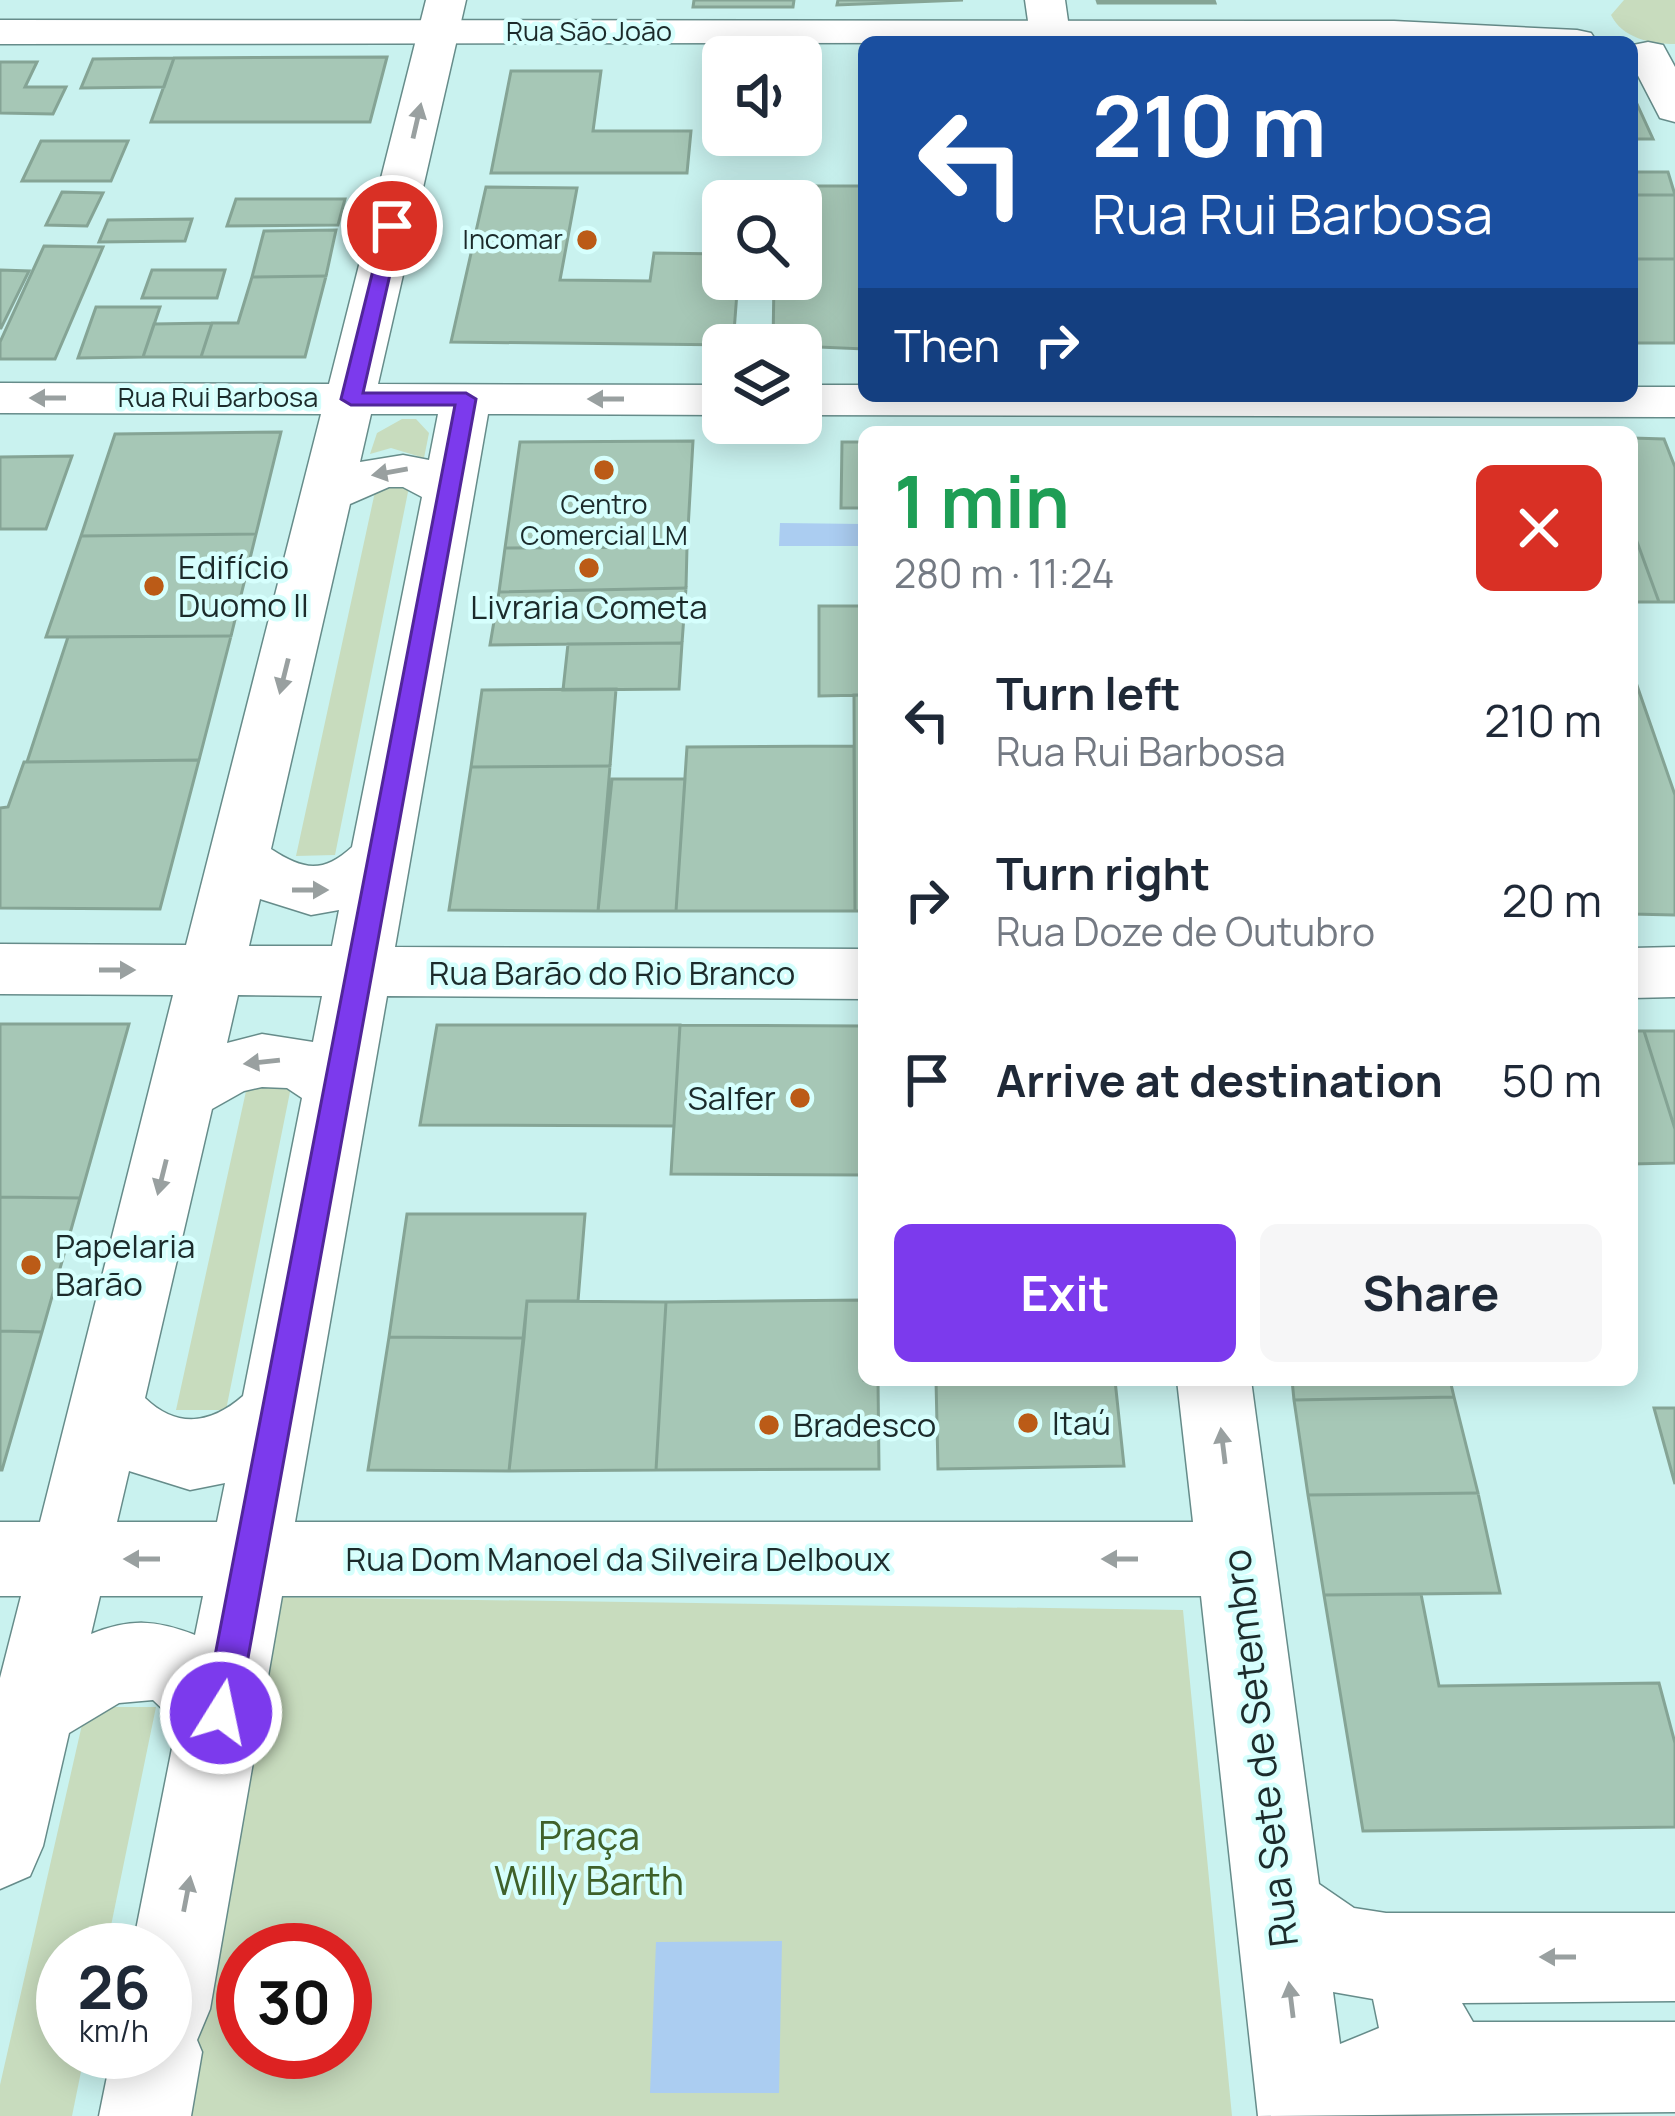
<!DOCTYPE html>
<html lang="en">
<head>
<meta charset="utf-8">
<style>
  body { margin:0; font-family:Manrope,sans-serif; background:#f6f6f7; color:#1f2937; height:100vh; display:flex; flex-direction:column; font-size:45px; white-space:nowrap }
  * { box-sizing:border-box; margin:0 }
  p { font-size:39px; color:#747a83 }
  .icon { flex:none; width:66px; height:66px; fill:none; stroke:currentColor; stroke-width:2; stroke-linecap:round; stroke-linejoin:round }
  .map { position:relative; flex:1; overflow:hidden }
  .panel { position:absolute; left:858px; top:426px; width:780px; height:960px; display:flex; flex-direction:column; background:#fff; border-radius:18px; box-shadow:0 6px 30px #0003 }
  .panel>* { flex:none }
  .guide { position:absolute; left:858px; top:36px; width:780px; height:366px; border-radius:18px; box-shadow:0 6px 30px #0003; background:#1a4fa0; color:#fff; overflow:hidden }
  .controls { position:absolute; left:702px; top:36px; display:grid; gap:24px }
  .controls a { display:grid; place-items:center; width:120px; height:120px; border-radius:18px; background:#fff; box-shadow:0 6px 30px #0003; font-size:60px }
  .speed { position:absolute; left:36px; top:1923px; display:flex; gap:24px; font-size:60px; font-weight:700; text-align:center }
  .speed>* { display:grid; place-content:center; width:156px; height:156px; border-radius:50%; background:#fff; box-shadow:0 6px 30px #0003; line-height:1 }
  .speed small { font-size:30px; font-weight:400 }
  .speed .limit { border:18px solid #d22; background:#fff; color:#111 }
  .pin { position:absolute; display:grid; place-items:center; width:102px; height:102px; color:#fff; margin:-51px; border:6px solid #fff; border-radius:50%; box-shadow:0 3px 12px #0007 }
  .me { position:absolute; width:132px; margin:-66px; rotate:10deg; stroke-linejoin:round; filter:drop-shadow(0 0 9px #0008) }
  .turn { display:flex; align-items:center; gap:42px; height:252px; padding:0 36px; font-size:54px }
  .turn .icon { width:156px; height:156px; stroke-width:2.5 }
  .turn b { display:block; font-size:84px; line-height:102px }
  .then { display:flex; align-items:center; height:114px; padding:0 36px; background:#0003; gap:24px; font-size:45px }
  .round { display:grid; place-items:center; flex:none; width:126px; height:126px; border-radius:18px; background:#f6f6f7 }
  .head { display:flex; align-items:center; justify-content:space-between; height:204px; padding:0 36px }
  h1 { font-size:72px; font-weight:700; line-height:90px; color:#1e9e55 }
  .button { display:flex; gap:24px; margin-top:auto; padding:24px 36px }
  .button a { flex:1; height:138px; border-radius:18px; background:#7c3aed; color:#fff; font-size:48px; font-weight:700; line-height:138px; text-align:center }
  .button a+a { background:#f6f6f7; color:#1f2937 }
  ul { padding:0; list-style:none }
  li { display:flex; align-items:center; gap:36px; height:180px; padding:0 36px }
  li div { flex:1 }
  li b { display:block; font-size:45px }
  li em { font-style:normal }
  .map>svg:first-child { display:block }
  .green { fill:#c8dcbe; fill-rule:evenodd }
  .water { fill:#abcdf1 }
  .building { fill:#a6c7b6; stroke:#85a495; stroke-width:3 }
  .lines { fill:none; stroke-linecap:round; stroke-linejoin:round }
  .minor-casing { stroke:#668c8a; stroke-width:3 }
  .major-casing { stroke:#668c8a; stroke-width:3 }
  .minor { fill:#fff; fill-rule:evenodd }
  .major { fill:#fff; fill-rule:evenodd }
  .oneway { fill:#99a0a0 }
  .route { fill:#7c3aed; stroke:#51269a; stroke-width:3 }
  .poi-dot { fill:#bb5b17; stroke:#d6fffd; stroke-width:4.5 }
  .labels { text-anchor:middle; stroke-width:9; stroke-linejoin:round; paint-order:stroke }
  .far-street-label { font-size:27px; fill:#1c2b2b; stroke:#d6fffd }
  .far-poi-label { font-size:27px; fill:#1c2b2b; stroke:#d6fffd; text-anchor:end }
  .poi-label { font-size:33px; fill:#1c2b2b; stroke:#d6fffd; text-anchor:start }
  .street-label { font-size:33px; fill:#1c2b2b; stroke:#d6fffd }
  .near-street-label { font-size:39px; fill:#1c2b2b; stroke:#d6fffd }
  .near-park-label { font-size:39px; fill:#3f612a; stroke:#d6fffd }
</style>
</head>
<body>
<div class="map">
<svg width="1675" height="2116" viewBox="0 0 1675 2116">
  <rect width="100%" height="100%" fill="#c9f2ef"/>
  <path class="green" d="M1624,0H1675V44C1651,44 1622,38 1611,15Z
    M402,419H416L429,433L424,458L391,448L370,454L377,433Z
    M376,487H409L335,855L296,856Z
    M248,1082H292L226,1410H176Z
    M273,1597L1183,1610L1232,2116H180ZM243,1950H345V2052H243Z
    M86,1707H156L106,1950H63V2052H85L72,2116H0V2085Z"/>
  <path class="water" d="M780,523L864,524L863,546H779Z
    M782,1941L779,2093H650L656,1942Z"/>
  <path class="building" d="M694,0H794L793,7H693Z
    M838,0H963L837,5Z
    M1097,0H1214L1215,3H1098Z
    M387,57L370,122H151L174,58Z
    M174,58L164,87L81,88L93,59Z
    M0,62H37L25,87H66L53,114L0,113Z
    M511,71H601L593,131H691L687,173H491Z
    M1632,93L1653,139H1632Z
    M41,141H128L111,181H22Z
    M1632,172H1668L1675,195H1632Z
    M777,186H864V349L773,345L774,279H801V201H776Z
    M486,187L577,188L560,280L650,281L654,253L723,254V279H738L733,345L451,342Z
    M62,192L103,193L87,226L46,225Z
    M1632,195H1675V259H1632Z
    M236,199H345L338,225L227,226Z
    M192,219L185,241L99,242L108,220Z
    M336,230L326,276L252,277L264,231Z
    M44,246L103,247L55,359H0V342Z
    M1632,259H1675V343H1632Z
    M0,270L29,271L1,328H0Z
    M152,270H225L217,298H142Z
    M326,276L305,357H201L212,323H238L252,277Z
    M96,307H160L143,357L78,358Z
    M212,323L201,357H143L154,324Z
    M281,432L256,534L81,536L115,434Z
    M1632,438L1664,439L1675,467V602H1659L1632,528Z
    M693,441L687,547L505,548L520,442Z
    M842,442H864V508H841Z
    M72,456L46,529H0V457Z
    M1632,528L1659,602H1632Z
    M256,534L231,636L46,637L81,536Z
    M687,547L686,588L499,592L505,548Z
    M686,588L682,643L490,645L499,592Z
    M819,606H864V695L819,696Z
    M231,636L199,760L27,762L68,637Z
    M682,643L679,689L563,690L568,644Z
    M1632,671L1675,795V915L1632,914Z
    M616,689L610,766L471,767L482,690Z
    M854,695H864V911H855Z
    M854,746L855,911H676L687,747Z
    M199,760L160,909L0,908V808L8,807L24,762Z
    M610,766L598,911L449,910L471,767Z
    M612,779H685L676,911H598Z
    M0,1024H129L80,1198L0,1197Z
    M437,1025H680L674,1126L420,1125Z
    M680,1025L864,1026V1175L671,1174Z
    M1632,1031H1644L1675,1129V1163L1632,1164Z
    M1644,1031H1675V1129Z
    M0,1197L80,1198L42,1332L0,1331Z
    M407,1214H585L578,1301H527L524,1338L389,1337Z
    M864,1300V1380H878L879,1469L656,1470L666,1302Z
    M527,1301L666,1302L656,1470L509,1471Z
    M0,1331L42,1332L2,1470H0Z
    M389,1337L524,1338L509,1471L368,1470Z
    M936,1380H1115L1124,1466L938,1469Z
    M1292,1380H1450L1454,1397L1294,1400Z
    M1454,1397L1478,1493L1308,1495L1294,1400Z
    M1654,1408H1675V1484Z
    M1478,1493L1500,1593L1324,1595L1308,1495Z
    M1421,1594L1439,1686L1659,1683L1675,1743V1827L1363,1831L1324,1595Z"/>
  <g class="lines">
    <defs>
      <path id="minor" d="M426,0H466L378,384L723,385V415L488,414L395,947L864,949V999L387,996L295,1522H1193L1177,1380H1251L1319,1884L1354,1908L1386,1913H1675V2001L1462,2003L1473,2022H1675V2112L1258,2116L1201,1596H282L210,2009L197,2040L202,2052L191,2116H99L112,2052H165V1950H132L177,1723L153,1700L119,1703L69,1733L43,1846L30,1876L0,1889V1678L21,1596H0V1522H40L173,995L0,994V944L186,945L321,414L0,413V383L329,384ZM371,414H438L429,460L403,455L360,462ZM389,487H403L422,497L352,847C323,874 303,870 271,849L350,504ZM260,899L311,915L339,910L332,946H249ZM238,995L322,996L313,1042L262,1034L227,1043ZM262,1087L287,1088L302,1098L243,1396C211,1424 177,1429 145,1398L212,1109L244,1091ZM129,1471L190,1490L225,1483L217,1522H117ZM100,1596H203L195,1635C156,1620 131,1618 91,1634ZM1333,1992L1373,1999L1379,2028L1340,2044Z
        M1025,0H1065L1071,42H1031Z
        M801,385H864V396H1632V387H1675V417L801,415Z
        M1675,947V997L1632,998V948Z"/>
      <path id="major" d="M0,20L1394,21L1577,30L1591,33L1597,42L0,44Z
        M1648,42L1663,45L1675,67V122L1660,118L1632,64L1633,45Z"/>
    </defs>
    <use href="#minor" class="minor-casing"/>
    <use href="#major" class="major-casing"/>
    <use href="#minor" class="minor"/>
    <use href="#major" class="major"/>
  </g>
  <defs><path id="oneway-solid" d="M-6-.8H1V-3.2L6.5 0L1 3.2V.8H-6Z" transform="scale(3)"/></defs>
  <g class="oneway">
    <use href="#oneway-solid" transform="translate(417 121) rotate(-77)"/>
    <use href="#oneway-solid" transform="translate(48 398) rotate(-180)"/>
    <use href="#oneway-solid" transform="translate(606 399) rotate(-180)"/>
    <use href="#oneway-solid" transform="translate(390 472) rotate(170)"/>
    <use href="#oneway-solid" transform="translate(284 676) rotate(104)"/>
    <use href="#oneway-solid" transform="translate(310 890)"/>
    <use href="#oneway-solid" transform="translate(117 970)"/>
    <use href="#oneway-solid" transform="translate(262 1062) rotate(174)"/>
    <use href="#oneway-solid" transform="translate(162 1177) rotate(104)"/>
    <use href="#oneway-solid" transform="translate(1223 1446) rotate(-97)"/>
    <use href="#oneway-solid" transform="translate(142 1559) rotate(180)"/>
    <use href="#oneway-solid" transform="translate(1120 1559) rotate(180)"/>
    <use href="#oneway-solid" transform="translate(187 1894) rotate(-79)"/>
    <use href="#oneway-solid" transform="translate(1558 1957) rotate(180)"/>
    <use href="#oneway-solid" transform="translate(1291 2000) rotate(-97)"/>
  </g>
  <path class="route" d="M385,222L401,226L363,393H466L476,399L238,1713L233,1725L221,1730L209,1725L204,1713L455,405H351L341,399Z"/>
  <g class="poi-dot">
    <circle cx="587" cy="240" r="12"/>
    <circle cx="604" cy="470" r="12"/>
    <circle cx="589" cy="568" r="12"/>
    <circle cx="154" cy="586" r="12"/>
    <circle cx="800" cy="1098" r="12"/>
    <circle cx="31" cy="1265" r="12"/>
    <circle cx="1028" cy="1423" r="12"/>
    <circle cx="769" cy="1425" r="12"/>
  </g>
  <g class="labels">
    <g class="far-street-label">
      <text x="589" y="41">Rua São João</text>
      <text x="218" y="407">Rua Rui Barbosa</text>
    </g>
    <g class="far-poi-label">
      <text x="563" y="249">Incomar</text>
      <text x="604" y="514" text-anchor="middle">Centro<tspan x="604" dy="31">Comercial LM</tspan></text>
    </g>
    <g class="poi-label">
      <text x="178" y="579">Edifício<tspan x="178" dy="38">Duomo II</tspan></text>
      <text x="589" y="619" text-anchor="middle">Livraria Cometa</text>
      <text x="776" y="1110" text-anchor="end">Salfer</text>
      <text x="55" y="1258">Papelaria<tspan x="55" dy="38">Barão</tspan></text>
      <text x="1052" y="1435">Itaú</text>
      <text x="793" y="1437">Bradesco</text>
    </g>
    <g class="street-label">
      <text x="612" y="985">Rua Barão do Rio Branco</text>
      <text x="618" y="1571">Rua Dom Manoel da Silveira Delboux</text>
    </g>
    <g class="near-street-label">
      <text transform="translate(1260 1748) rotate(-97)" y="14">Rua Sete de Setembro</text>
    </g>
    <g class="near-park-label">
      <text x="589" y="1850">Praça<tspan x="589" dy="45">Willy Barth</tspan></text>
    </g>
  </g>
</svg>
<div class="controls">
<a><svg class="icon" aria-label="sound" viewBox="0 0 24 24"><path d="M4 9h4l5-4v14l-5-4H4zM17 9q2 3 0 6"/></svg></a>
<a><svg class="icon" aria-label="search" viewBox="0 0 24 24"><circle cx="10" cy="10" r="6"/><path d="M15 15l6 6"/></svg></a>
<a><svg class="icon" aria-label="layers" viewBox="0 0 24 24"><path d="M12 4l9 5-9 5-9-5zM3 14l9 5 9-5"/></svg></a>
</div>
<div class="speed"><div>26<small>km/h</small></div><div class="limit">30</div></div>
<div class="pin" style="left:392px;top:226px;background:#d93025"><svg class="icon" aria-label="arrive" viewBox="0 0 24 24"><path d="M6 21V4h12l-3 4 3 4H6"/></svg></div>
<svg class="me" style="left:221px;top:1713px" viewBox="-20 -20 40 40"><circle r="17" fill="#7c3aed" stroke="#fff" stroke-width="3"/><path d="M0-11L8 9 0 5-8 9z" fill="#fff"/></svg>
<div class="guide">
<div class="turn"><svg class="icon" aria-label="left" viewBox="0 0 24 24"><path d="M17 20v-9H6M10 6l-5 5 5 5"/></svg><div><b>210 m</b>Rua Rui Barbosa</div></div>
<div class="then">Then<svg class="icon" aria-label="right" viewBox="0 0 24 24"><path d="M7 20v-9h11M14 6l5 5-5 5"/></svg></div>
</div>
<section class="panel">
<div class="head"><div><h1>1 min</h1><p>280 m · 11:24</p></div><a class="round" style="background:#d93025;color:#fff"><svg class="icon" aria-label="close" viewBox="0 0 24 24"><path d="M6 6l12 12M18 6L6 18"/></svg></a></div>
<ul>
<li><svg class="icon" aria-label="left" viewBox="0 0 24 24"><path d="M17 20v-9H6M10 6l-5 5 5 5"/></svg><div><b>Turn left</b><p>Rua Rui Barbosa</p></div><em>210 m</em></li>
<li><svg class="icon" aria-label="right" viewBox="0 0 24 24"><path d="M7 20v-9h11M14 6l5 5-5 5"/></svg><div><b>Turn right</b><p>Rua Doze de Outubro</p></div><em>20 m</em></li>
<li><svg class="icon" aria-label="arrive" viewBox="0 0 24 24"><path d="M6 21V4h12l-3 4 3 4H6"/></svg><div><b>Arrive at destination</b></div><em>50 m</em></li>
</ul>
<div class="button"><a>Exit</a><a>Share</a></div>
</section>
</div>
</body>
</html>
